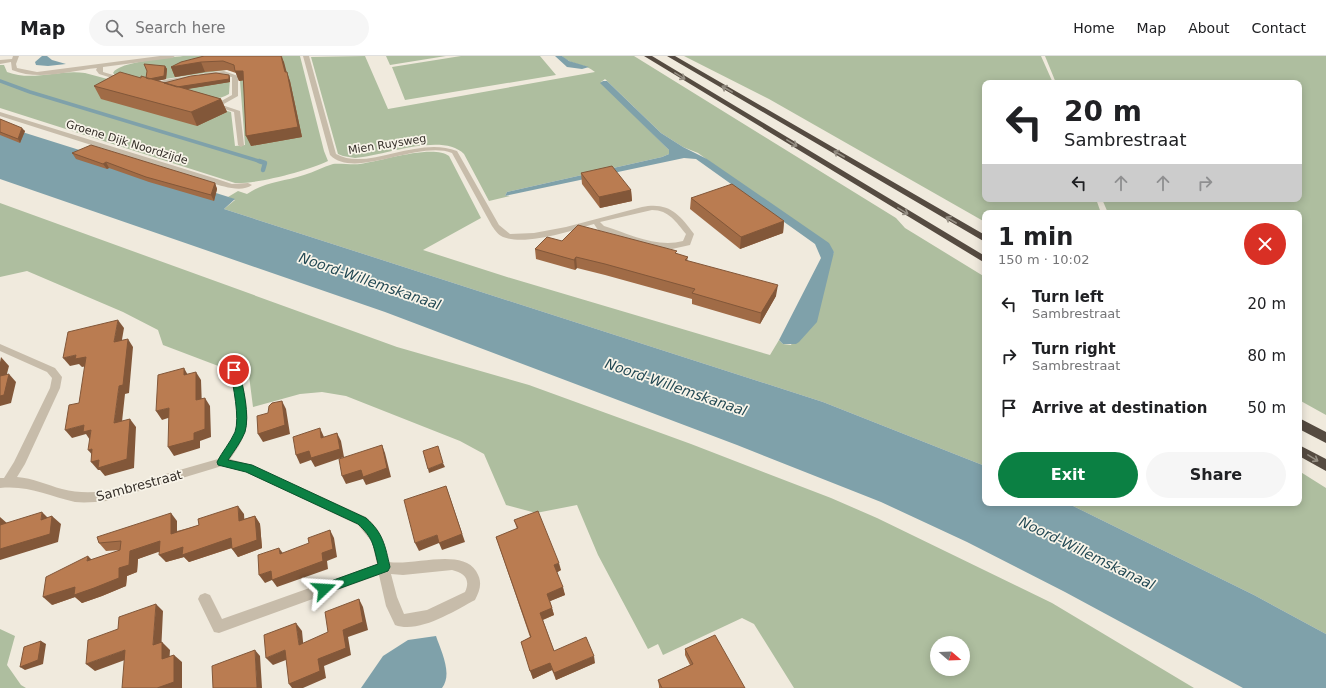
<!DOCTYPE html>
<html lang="en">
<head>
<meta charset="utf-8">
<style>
  body { margin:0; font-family:"DejaVu Sans",sans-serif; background:#f6f6f6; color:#202124; height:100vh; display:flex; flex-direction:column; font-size:15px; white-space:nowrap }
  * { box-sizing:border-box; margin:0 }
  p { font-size:13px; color:#757577 }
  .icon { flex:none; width:22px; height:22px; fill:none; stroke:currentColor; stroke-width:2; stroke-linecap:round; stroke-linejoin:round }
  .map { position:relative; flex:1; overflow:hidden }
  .side { position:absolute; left:982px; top:154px; width:320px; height:296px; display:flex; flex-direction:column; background:#fff; border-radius:8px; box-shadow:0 2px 10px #0003 }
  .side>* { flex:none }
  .top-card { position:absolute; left:982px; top:24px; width:320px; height:122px; border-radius:8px; box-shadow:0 2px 10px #0003; background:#fff; color:#202124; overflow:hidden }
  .needle { width:26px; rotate:109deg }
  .buttons { position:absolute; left:930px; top:580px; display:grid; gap:8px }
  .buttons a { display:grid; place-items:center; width:40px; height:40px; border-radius:50%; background:#fff; box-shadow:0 2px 10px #0003; font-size:20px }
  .pin { position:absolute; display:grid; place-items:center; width:34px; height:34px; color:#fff; margin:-17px; border:2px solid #fff; border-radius:50%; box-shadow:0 1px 4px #0007 }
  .me { position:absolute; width:44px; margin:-22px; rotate:70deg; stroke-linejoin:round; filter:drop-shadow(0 0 3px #0008) }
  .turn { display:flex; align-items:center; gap:14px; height:84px; padding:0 16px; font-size:18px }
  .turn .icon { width:52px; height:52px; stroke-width:2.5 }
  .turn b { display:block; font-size:28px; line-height:34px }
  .lanes { display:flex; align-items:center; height:38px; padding:0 16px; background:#0003; justify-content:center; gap:20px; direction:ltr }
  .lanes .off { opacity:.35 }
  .round { display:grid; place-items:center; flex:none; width:42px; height:42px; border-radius:21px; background:#f6f6f6 }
  .summary { display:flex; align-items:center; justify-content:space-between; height:68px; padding:0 16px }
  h1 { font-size:24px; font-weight:700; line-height:30px }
  .action { display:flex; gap:8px; margin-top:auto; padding:8px 16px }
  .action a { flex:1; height:46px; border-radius:24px; background:#0b8043; color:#fff; font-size:16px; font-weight:700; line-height:46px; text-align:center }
  .action a+a { background:#f6f6f6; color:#202124 }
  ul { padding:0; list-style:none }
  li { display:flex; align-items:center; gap:12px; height:52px; padding:0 16px }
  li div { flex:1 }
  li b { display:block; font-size:15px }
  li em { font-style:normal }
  header { display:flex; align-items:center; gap:24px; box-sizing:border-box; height:56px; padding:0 20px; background:#fff; border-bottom:1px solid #e0e0e0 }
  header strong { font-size:19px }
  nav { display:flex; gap:22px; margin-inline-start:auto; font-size:14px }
  .search { width:280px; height:36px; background:#f6f6f6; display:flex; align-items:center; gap:10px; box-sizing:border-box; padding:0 14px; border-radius:22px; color:#757577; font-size:15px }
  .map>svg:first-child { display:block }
  .green { fill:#aebe9f; fill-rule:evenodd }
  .water { fill:#7fa1aa }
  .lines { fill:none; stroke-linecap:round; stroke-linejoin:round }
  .stream-far1 { stroke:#7fa1aa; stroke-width:3.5 }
  .stream { stroke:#7fa1aa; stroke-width:4.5 }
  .minor { fill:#c7bcaa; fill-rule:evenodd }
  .motorway { fill:#554b41; fill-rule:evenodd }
  .wall { fill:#a06b46 }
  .shaded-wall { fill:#825739 }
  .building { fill:#ba7c51; stroke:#825739 }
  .oneway { stroke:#968f84 }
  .route { fill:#0b8043; stroke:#07532c }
  .labels { text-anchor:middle; stroke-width:3.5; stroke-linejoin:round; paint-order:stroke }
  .far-street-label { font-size:11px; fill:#352f29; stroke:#f8f4e9 }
  .street-label { font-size:13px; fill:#352f29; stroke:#f8f4e9 }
  .water-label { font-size:14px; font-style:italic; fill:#224853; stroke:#f8f4e9 }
</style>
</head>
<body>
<header>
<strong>Map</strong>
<div class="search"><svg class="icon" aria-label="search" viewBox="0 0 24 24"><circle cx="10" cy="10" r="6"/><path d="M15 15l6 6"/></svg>Search here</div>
<nav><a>Home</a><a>Map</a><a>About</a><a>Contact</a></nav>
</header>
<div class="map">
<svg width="1326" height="632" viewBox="0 0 1326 632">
  <rect width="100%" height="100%" fill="#f0eadd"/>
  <path class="green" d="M183,0H300L324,95L328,105C307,115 258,128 235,127L0,52V9H4L7,16C33,26 59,13 85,17L231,56L235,90L245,89L239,12L145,26L115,19L113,17C119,5 170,2 183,0Z
    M365,0L388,53L595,16C585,7 572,10 562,0H634L896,162L905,172L985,221V410L823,346L224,153L235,144L228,141L238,135L247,138C266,125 283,126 304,119C314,116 323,111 333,108C338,107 353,109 360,108C381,105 433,88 449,100L481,162L423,194L507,221L770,299L779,284L783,288L791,289L834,196L698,97L683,91L661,77L605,23L601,26L669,94V98L662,101L507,136L505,140H510L489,145L464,98C442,76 384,100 355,102L343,100L338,98L311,1Z
    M386,0H446L390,9Z
    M461,0H540L556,19L405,44L392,11Z
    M684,0H1041L1053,27H985V143H1096L1101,157H985V166L769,43Z
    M1045,0H1326V359L1299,344V157H1108L1102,143H1299V27H1056Z
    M230,22L229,38C212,49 190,37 171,32Z
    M0,147L397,291L529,329L691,388L831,442L877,462L1052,547L1194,632H794L754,568L742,562L663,599L658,588L648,593L598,499L577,449L536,457L506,449L484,398L460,385L346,340L322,336L300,338L253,351L247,304L221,311L163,289L158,274L123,256L27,215L0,221ZM937,587H963V613H937Z
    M1299,415L1326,432V578L1254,539L1067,447H1299Z
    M0,573L15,580L7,609L21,629L26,632H0Z"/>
  <path class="water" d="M42,0H47L52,4L66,8L48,10L36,9L35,6Z
    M555,0H562L569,5L589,11L582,13L567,11Z
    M603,25H607L661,77L683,91L707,103L829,187L834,196L817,266L799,286L796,288H783L779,284L821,202L815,188L696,103L684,102L505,140L507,136L662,101L669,98V94L600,27Z
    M0,69L235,143L224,153L823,346L985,410V447H1067L1254,539L1326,578V632H1243L1065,536L967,486L881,446L737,389L385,256L0,123Z
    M436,580C441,595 453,618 442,632H361L383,600L408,584Z"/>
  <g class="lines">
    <path class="stream-far1" d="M0,25L30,36L262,106"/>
    <path class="stream" d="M259,105L265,107L263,114"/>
    <path class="minor" d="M13,0H19L16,8L17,12L37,16L160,0H175L172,2L103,11V16L127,23V25L125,26L99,18L96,14L97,12C70,15 38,25 12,14L11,6L0,8V4L12,3Z
      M303,0H309L336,98C368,116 417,79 457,95L499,169L510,178L534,177L566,171L642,151C669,146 679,158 694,178L690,189L672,193L656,191L598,174L594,168C570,175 526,190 503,181C498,179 495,174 492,170L452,97C418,84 355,124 330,99ZM652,154C669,154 676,166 686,178L683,185C657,192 629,178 604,170L600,166Z
      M224,15L238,20V40L222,49L240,55L244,89L241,91L238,89L234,56L208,48L211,46L216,48L232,39V21C223,19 207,22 202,19L205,17Z
      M189,20L192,22L191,23L167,27L151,33L148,31L164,24Z
      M0,56L217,123L232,128L248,127L252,129C241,137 223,130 211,127L0,60Z
      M0,288L55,312L62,321L60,332L25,408L17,421C33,422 47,429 62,433C77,437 91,437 106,435L218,403C224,394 232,386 235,376C241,357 233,333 229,314L234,311L239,314C244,333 251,357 245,376C242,386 236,395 230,403L252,409L366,461C383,476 384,486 389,506C413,510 461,492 476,515C483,526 480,534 475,544C454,555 419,578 395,569L386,550L379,519L219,577L214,576L198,543L200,539L205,537L210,539L222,563L377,508L372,486L358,469L246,416L222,410L106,445C96,446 85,447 75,446C48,440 29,429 0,432V422H4L14,406L50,332L52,322L47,316L0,295ZM452,514C464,517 471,523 465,536L427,554L404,558L397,541L391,518L403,519Z"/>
    <path class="motorway" d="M644,0H652L985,200V207Z
      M667,0H675L985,179V186Z
      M1299,362L1326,376V387L1299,373Z
      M1299,389L1326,403V415L1299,400Z"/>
  </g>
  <path class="wall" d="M204,0H282L286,16L290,25L302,81L251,90L243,24L239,25L236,17L227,14L205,16L175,21L171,11Z
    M165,10L167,13L166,23L157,25L164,27L229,19L230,22V26L186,33L221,43L227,56L197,70L101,43L94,30L141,22H146Z
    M0,63L25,75L20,87L0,79Z
    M72,97L215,127L217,133L214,145L149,126L109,112L107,113L76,103Z
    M581,117L631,134L632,145L600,152L582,128Z
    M691,142L784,165L783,177L740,193L690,153Z
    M535,193L677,198L688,201L687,205L776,240L760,268L692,248V243L605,219L577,212L575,214L536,203Z
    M244,458V463L255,460L260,468L262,492L238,501L232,492L189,506L184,501L166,506L159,495L138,503L137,516L127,520L126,530L102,540L82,547L75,541L52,549L92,504L120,494L106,495L99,487L177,465V475Z
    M514,464L561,514L557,516L565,539L550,545L554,559L543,564L554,595L595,607L556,624L552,614L533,623L521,586L530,581L496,481L517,473Z
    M685,593L745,632H659V630L658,624L690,609L685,599Z"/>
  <path class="shaded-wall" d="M281,0L284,6L289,25L285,16Z
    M201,6L205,16L175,21L171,11Z
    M165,10L167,13L166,23L148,27L146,23Z
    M235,15H243L247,24L239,25Z
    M287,16L290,25L302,81L251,90L246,80Z
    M229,19L230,22V26L176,35L174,31Z
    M221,43L227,56L197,70L191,56Z
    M22,72L25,75L20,87L18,83Z
    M106,106L109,112L107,113L103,108Z
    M215,127L217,133L214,145L211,139Z
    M631,134L632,145L600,152L599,141Z
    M784,165L783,177L740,193L741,181Z
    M576,201L577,212L575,214L574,204Z
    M778,229L776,240L760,268L761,257Z
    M118,264L124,272L120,295L114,286Z
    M128,283L133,291L129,337L125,338L121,375L114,367L119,330Z
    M76,299L86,301L92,309L82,311L79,308L70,310L63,302Z
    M1,301L9,310L4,329L0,325V306Z
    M184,312L189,321L184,319Z
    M196,316L201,324L202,352L196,344Z
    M9,318L16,326L11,347L0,350V340Z
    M205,342L210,350L211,381L200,385V392L174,400L168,391L194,377Z
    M282,345L286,353L290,378L263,386L258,378Z
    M169,352L174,360L162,364L156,355Z
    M130,363L136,371L134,412L105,420L100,414H98L91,406Z
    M84,369L91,374L90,384L86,378L72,382L65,374Z
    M320,372L324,381L321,382Z
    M337,377L341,385L344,401L315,411L311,404L300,408L296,399Z
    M382,389L385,397L391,421L366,429L363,423L346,428L342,420Z
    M92,393L95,402L88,394Z
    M443,407L445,411L429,417L428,413Z
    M446,430L465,486L442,494L439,487L419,495L415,487L437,479Z
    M238,450L244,458L245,473L239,465Z
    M42,456L50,464H41Z
    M171,457L177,465V486L171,478Z
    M52,460L61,468L58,486L0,504V493Z
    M255,460L260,468L262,492L238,501L232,493Z
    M0,461L8,468L0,473Z
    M330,474L334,482L337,501L327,505L328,513L277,531L272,524L265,527L259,519L322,497Z
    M231,482L237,490L189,506L184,501L166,506L159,499L183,491Z
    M160,485L167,493L138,503L137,516L127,520L126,530L102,540L82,547L75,541L52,549L43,541L119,512L130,495Z
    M279,492L285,500L280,498Z
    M88,500L96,508L87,505Z
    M559,507L561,514L556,517L554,509Z
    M563,531L565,539L548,546L547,538Z
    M359,543L363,551L368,574L348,581L351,599L324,610L326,622L303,632H292L289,628L318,603L343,574Z
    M156,548L163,555L161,597L153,589Z
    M552,552L554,559L542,564L540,557Z
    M296,567L302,575L304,596L299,589Z
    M41,585L46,588L43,608L25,614L20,611Z
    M162,586L170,594L169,611L162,603Z
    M125,594L133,601L95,615L86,608Z
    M255,594L260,600L262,632H257Z
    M285,594L291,602L273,609L266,602Z
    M174,599L182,606V632H157Z
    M594,600L595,607L556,624L554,617Z
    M550,607L552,614L533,623L530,615Z"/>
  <path class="building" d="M204,0H281L285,16H287L298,71L246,80L243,15H235L234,9L223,5L201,6L171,11L181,6Z
    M144,8L165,10L164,20L149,23L146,22L147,15Z
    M120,16L141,22V20L221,43L191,56L94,30Z
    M216,17L229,19V23L177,31L164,27L191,20Z
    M0,63L22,72L18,83L0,76Z
    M91,89L215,127L211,139L146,121L106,106L103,108L72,97Z
    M612,110L631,134L599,141L581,117Z
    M732,128L784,165L741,181L691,142Z
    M578,169L677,195L675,197L688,201L685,204L778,229L761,257L692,237L695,233L605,208L576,201L574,204L535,193L547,181L562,185Z
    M118,264L114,286L128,283L123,329L119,330L114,367L130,363L127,403L98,412L99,404L91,406L92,393L88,394L91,374L83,376L84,369L65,374L69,349L79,347L86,301L75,303L76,299L63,302L68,276Z
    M184,312V319L196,316V344L205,342V373L194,377V384L168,391L169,352L156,355L158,319Z
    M9,318L4,339L0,340V320Z
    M282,345L285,369L258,378L257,360L268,357L269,350L272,347Z
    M320,372L321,382L337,377L340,393L311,402L309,395L296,399L293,381Z
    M382,389L387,412L363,421L361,414L342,420L339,403Z
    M438,390L443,407L428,413L423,395Z
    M446,430L462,478L439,487L437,479L415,487L404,444Z
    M238,450L239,465L255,460L257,484L232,493L231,482L182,499L183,491L159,499L160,485L130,495L129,509L119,512V522L94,532L74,539L75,531L43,541L46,521L88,500L87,505L120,494L121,485L99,487L97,481L171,457V478L199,469L198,463Z
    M538,455L559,507L554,509L563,531L547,538L552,552L540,557L554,595L586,581L594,600L554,617L550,607L530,615L521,586L531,581L496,481L518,472L514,464Z
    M42,456L41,464L52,460L50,478L0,493V469Z
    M330,474L333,493L322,497L323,505L272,524L271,515L259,519L258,499L279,492L280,498L309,487L308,482Z
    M359,543L363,566L343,574L346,592L318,603L320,615L289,628L285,594L266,602L264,579L296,567L299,589L328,576L325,556Z
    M156,548L153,589L162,586V603L174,599V626L157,632H122L125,594L86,608L88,584L118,573L119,561Z
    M715,579L745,632H662L658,624L693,608L685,593Z
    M41,585L38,604L20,611L24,591Z
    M255,594L257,632H213L212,610Z"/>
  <defs><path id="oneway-shaft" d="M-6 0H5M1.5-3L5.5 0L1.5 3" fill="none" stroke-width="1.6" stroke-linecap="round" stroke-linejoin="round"/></defs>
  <g class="oneway">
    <use href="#oneway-shaft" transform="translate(680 20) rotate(31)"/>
    <use href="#oneway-shaft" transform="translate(727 33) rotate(-150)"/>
    <use href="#oneway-shaft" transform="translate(792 87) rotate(31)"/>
    <use href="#oneway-shaft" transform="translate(839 98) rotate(-150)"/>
    <use href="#oneway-shaft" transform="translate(903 155) rotate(31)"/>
    <use href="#oneway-shaft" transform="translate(951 164) rotate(-150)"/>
    <use href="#oneway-shaft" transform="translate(1313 402) rotate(31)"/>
  </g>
  <path class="route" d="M234,311L239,314C243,330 250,360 245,376C241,386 234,395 228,404L252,409L366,462C383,477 385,489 390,511L388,515L324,538L320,537L318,533L320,529L378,508C373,488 373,482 358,468L246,416L218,409L217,406C222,396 230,387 235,376C240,362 233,329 230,314Z"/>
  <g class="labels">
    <g class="far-street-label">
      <text transform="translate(127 86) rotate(17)" y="4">Groene Dijk Noordzijde</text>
      <text transform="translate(387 88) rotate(-9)" y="4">Mien Ruysweg</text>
    </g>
    <g class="street-label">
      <text transform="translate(139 429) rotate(-15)" y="5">Sambrestraat</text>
    </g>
    <g class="water-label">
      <text transform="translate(370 225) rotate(19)" y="5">Noord-Willemskanaal</text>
      <text transform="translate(676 331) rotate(19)" y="5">Noord-Willemskanaal</text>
      <text transform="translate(1087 497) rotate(26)" y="5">Noord-Willemskanaal</text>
    </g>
  </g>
</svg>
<div class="buttons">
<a><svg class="needle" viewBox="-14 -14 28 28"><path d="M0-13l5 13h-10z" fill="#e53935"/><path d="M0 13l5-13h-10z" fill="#757577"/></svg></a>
</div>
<div class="pin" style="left:234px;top:314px;background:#d93025"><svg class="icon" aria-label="arrive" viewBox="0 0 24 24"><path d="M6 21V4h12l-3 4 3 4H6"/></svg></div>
<svg class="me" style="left:324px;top:533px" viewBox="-20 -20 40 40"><path d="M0-17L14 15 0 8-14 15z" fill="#0b8043" stroke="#fff" stroke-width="4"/></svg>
<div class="top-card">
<div class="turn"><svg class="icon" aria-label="left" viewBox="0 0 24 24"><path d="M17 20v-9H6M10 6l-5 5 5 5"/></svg><div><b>20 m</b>Sambrestraat</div></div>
<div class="lanes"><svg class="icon" aria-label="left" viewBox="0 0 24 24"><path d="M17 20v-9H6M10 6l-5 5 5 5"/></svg><svg class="icon off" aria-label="ahead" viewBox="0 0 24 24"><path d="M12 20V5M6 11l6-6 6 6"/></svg><svg class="icon off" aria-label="ahead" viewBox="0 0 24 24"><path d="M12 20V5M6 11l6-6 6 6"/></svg><svg class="icon off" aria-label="right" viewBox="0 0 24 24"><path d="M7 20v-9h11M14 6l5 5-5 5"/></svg></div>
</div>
<section class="side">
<div class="summary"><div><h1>1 min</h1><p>150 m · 10:02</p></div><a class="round" style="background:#d93025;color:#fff"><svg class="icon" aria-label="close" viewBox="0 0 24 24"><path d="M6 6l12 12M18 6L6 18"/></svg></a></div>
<ul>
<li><svg class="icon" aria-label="left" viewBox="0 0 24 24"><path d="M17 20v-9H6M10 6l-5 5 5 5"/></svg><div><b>Turn left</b><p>Sambrestraat</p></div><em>20 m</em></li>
<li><svg class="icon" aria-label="right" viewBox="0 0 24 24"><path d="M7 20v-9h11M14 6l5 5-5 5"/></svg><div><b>Turn right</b><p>Sambrestraat</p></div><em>80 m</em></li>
<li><svg class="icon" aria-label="arrive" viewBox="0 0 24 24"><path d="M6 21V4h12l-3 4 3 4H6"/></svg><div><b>Arrive at destination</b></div><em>50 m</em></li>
</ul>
<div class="action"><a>Exit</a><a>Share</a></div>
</section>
</div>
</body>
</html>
